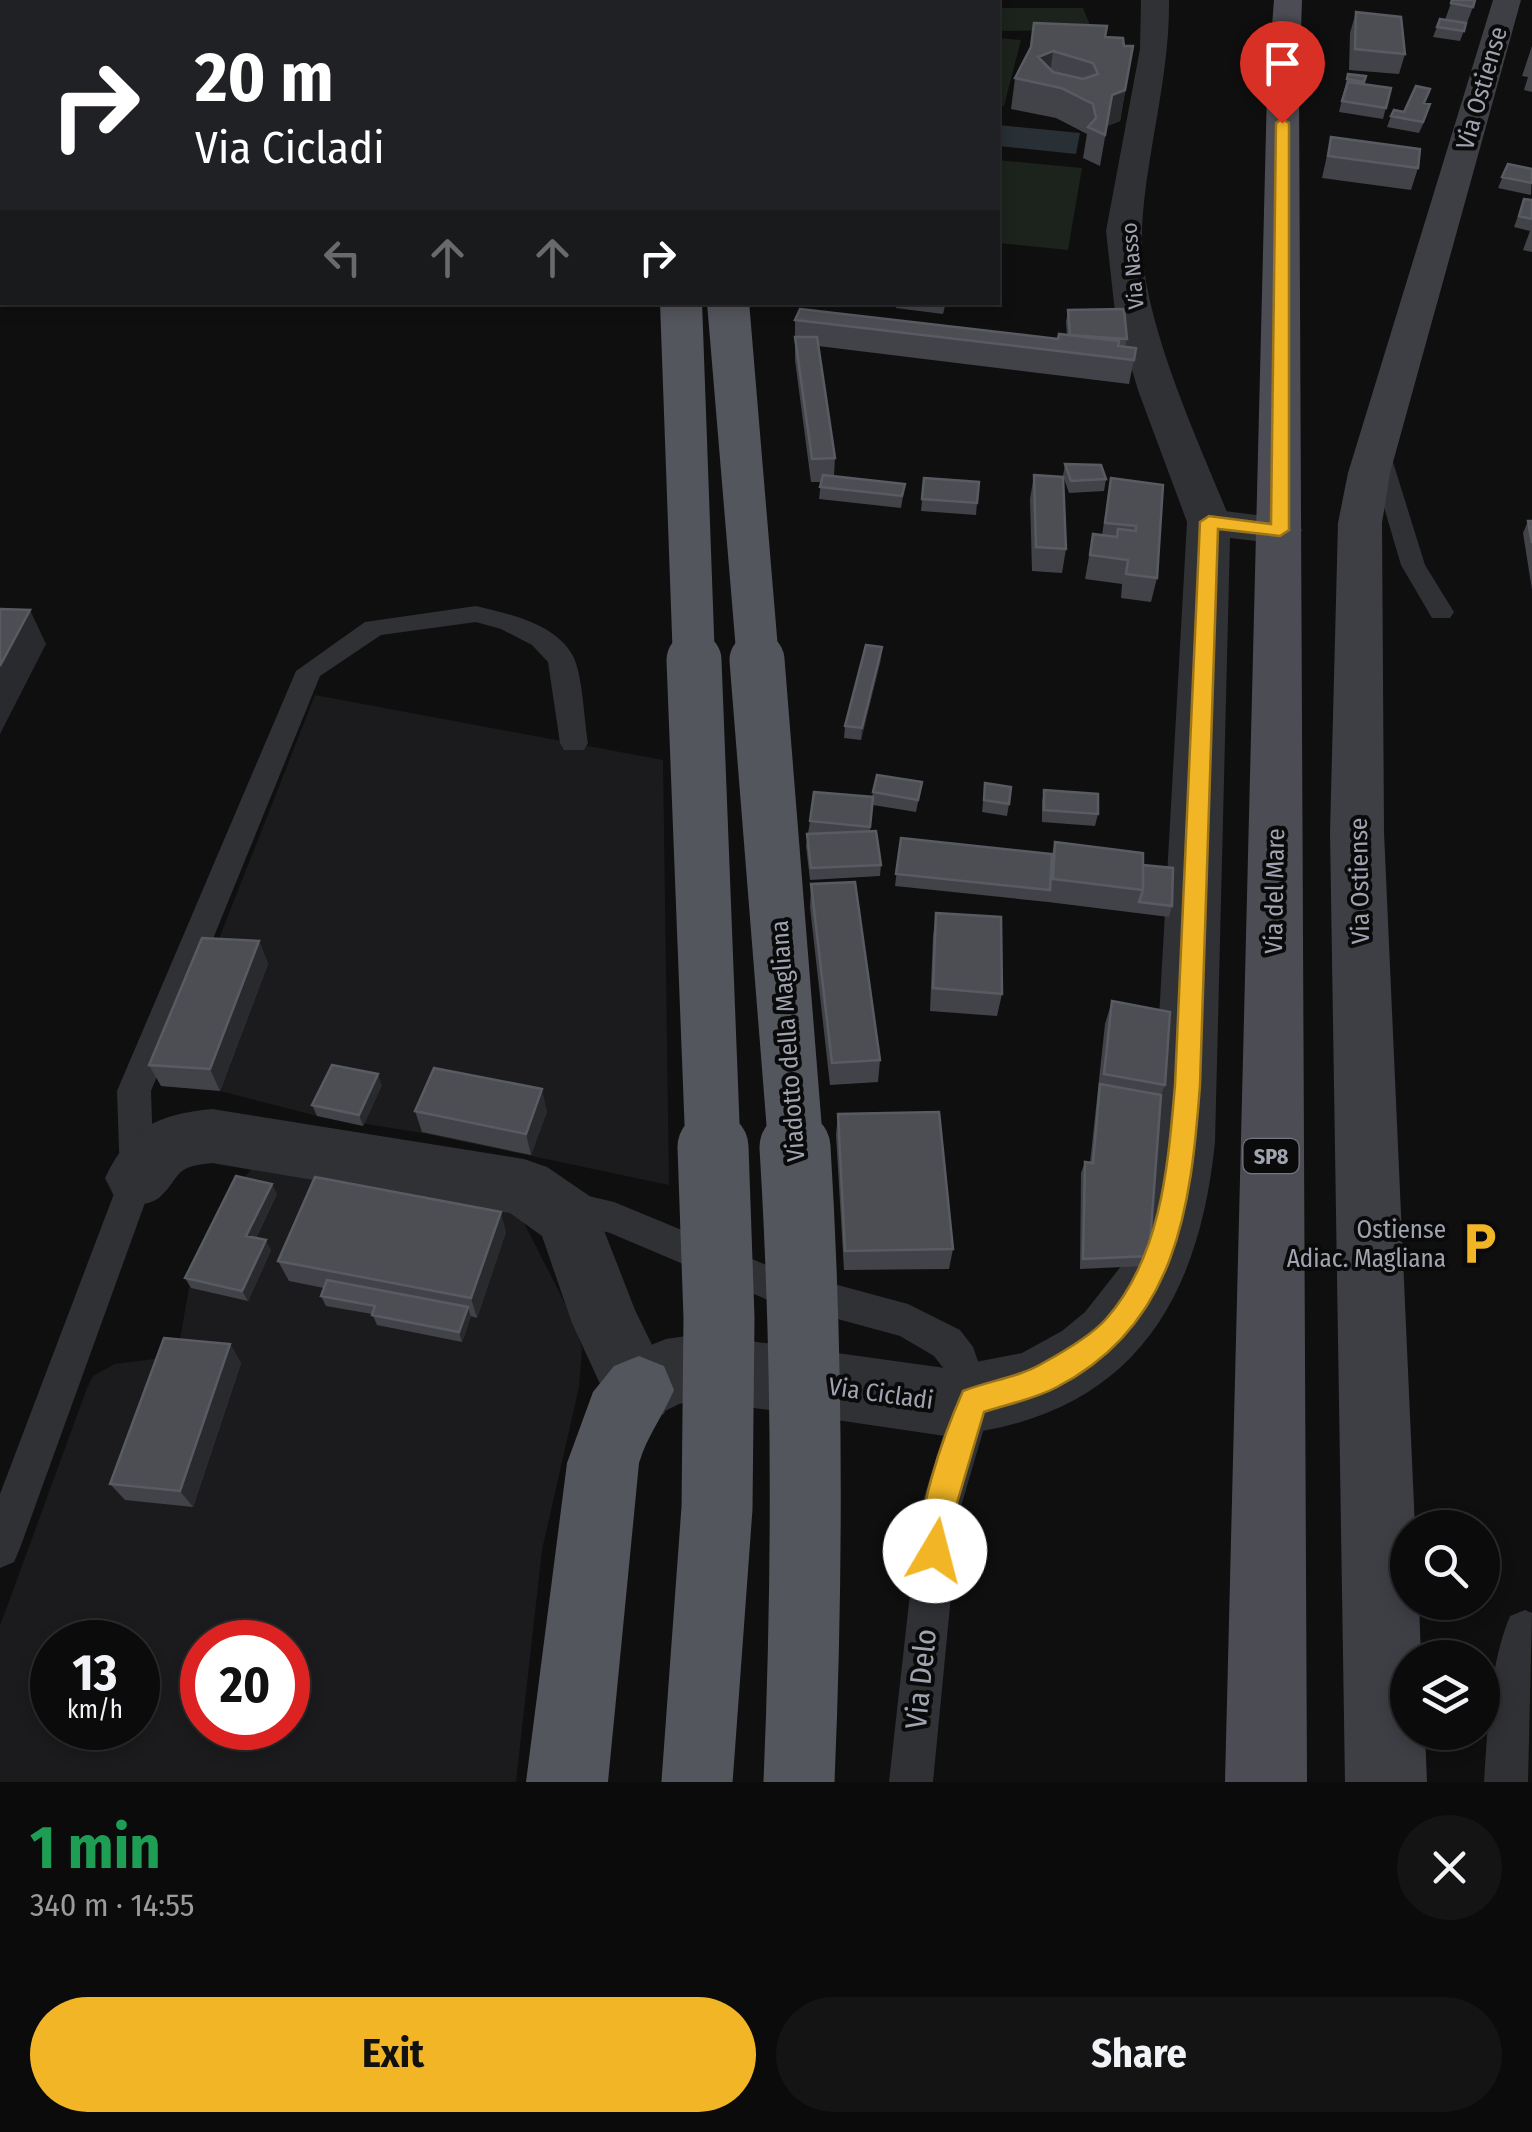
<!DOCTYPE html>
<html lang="en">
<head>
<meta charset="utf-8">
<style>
  body { margin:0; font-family:"Fira Sans Condensed",sans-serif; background:#141415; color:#f1f3f6; height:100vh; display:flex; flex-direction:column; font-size:38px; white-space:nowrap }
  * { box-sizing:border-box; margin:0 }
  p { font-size:32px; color:#9a9b9d }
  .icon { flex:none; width:55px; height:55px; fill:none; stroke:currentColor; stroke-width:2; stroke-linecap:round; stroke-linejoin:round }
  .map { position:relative; height:1782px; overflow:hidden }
  .side { display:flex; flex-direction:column; background:#0b0b0c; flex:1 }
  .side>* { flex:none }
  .hud { position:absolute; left:0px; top:0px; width:1000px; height:305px; box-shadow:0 5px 15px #0003,0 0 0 2px #2b2b2d; background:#202124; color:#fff; overflow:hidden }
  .controls { position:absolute; left:1390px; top:1510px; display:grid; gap:20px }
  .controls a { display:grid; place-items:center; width:110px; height:110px; border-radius:50%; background:#0b0b0c; box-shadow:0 5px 15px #0003,0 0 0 2px #2b2b2d; font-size:50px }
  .speed { position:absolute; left:30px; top:1620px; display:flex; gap:20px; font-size:50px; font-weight:700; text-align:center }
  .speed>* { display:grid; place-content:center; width:130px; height:130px; border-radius:50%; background:#0b0b0c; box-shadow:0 5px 15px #0003,0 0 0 2px #2b2b2d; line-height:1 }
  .speed small { font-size:25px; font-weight:400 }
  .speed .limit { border:15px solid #d22; background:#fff; color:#111 }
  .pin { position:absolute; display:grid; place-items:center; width:85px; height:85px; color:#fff; margin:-102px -42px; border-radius:50% 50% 50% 0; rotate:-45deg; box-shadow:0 0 10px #0007 }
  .pin .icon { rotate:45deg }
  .me { position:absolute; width:110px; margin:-55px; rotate:8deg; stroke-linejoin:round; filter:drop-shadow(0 0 8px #0008) }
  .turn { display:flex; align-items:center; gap:35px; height:210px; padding:0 30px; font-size:45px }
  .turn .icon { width:130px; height:130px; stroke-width:2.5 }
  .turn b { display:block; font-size:70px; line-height:85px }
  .lanes { display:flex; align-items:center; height:95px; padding:0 30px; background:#0003; justify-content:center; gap:50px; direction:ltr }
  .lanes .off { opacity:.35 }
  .round { display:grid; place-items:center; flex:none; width:105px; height:105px; border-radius:52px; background:#141415 }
  .summary { display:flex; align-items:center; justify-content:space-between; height:170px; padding:0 30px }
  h1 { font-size:60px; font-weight:700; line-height:75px; color:#1e9e55 }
  .primary-button { display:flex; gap:20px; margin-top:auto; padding:20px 30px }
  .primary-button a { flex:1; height:115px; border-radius:60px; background:#f1b526; color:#111; font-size:40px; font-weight:700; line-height:115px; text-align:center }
  .primary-button a+a { background:#141415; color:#f1f3f6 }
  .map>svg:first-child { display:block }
  .built { fill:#1b1b1d; fill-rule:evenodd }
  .green { fill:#1b231c }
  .water { fill:#282f35 }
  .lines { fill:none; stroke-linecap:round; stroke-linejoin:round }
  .service { fill:#303135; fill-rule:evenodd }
  .minor { fill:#303135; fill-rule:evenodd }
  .tertiary { fill:#303135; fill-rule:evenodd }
  .secondary { fill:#3e3f45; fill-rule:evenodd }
  .primary { fill:#4c4d54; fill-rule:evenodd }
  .trunk { fill:#54565d; fill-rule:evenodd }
  .trunk-bridge-far2 { stroke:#54565d; stroke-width:42 }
  .trunk-bridge-far1 { stroke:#54565d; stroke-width:55 }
  .trunk-bridge { stroke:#54565d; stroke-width:71 }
  .wall { fill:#424348 }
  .shaded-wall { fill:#292a2d }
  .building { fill:#4c4e53; stroke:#595b62; stroke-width:2.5; fill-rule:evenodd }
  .route { fill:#f1b526; stroke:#9d7619; stroke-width:2.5 }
  .labels { text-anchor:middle; stroke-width:8; stroke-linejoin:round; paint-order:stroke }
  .far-street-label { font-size:22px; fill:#a0a4b1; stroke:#0a0a0b }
  .shield { fill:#0a0a0b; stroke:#73767f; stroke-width:2.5 }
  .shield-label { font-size:22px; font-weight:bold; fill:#a0a4b1 }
  .street-label { font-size:25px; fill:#a0a4b1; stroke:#0a0a0b }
  .poi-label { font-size:25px; fill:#a0a4b1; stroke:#0a0a0b; text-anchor:end }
  .near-street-label { font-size:30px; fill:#a0a4b1; stroke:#0a0a0b }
</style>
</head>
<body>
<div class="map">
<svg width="1532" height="1782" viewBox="0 0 1532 1782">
  <rect width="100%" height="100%" fill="#0f0f10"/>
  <path class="built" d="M315,695L663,760L669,1185L422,1133L317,1116L220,1091L161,1086Z
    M278,1161L519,1213L575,1323L582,1349L579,1387L542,1550L516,1782H0V1626L87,1388L93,1376L115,1364L177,1356L189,1288L242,1180L251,1170ZM52,1642H138V1728H52ZM202,1642H288V1728H202Z"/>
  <path class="green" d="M998,8H1083L1092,30L998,31Z
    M998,38L1021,40L1004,106L998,105Z
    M998,160L1082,168L1068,250L998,243Z"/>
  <path class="water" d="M998,125L1080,133L1076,154L998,146Z"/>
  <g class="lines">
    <path class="service" d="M1377,439L1388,446L1425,565L1454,612L1450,618H1432L1401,565L1366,446Z
      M476,606C509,614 555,623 573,656C583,676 584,720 588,743L584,750H564L560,743L548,662L532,645L501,629L476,622L381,635L320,676L151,1091L154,1178L20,1548L14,1562L0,1568V1494L120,1178L117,1091L296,671L365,622Z
      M558,1189L614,1202L771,1267L908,1304L960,1330L973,1347L992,1401L959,1513L933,1782H889L919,1513L954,1401L944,1369L934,1356L900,1336L768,1300L610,1233L546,1216L540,1205L546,1194Z
      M1525,1610L1532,1613L1528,1782H1484C1488,1728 1489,1666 1510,1616Z"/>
    <path class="minor" d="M1141,0H1169C1170,78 1146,152 1142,229C1138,315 1199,442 1231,522L1225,532L1209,535L1193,532L1187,522L1138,390L1115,312L1106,231L1140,49Z
      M212,1109L524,1159L547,1167L591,1197L635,1310L674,1390L664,1414L639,1424L614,1414L572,1323L542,1236L510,1213L212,1163C172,1167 183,1175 160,1197C155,1202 143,1204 137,1206L115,1198L105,1178C128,1129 158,1114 212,1109Z"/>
    <path class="tertiary" d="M1209,509L1296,520L1302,530L1296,540L1280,544L1230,538L1215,1142C1198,1311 1124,1420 945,1436L700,1400L679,1404L639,1424L614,1414L604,1390L614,1366L641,1349L666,1339L700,1334L945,1368L1022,1353L1062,1331L1085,1312L1122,1265L1140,1218L1152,1142L1187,522L1193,512Z"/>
    <path class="secondary" d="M1493,0H1521L1390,473L1382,523L1384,832L1415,1528H1408V1602H1419L1421,1658H1408V1732H1425L1427,1782H1345L1330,832L1338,523L1348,473Z"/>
    <path class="primary" d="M1274,0H1302L1299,91L1307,1782H1225L1267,91Z"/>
    <path class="trunk" d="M692,0H720L721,2H693Z
      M639,1356L664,1366L674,1390C663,1416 647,1436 639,1463L608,1782H526L567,1463L593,1392L614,1366Z"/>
    <path class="trunk-bridge-far2" d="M681,302L694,662
      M728,302L758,662"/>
    <path class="trunk-bridge-far1" d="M694,660L713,1149
      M757,660L796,1149"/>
    <path class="trunk-bridge" d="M795,1147C808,1359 808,1570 799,1782
      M697,1782L717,1508L719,1318L713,1147"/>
  </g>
  <path class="wall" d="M1452,0L1473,7L1460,41L1433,37L1440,19L1445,20Z
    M1356,12L1405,54L1399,74L1349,70L1350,33Z
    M1105,37L1124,46H1133L1120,121L1107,126L1100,166L1083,158L1087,134L1056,118L1011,109L1015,78L1031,47Z
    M1532,46V92L1524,90L1528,77L1522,76Z
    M1348,74L1366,76L1364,84L1391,88L1383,119L1339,112Z
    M1425,103L1427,115L1419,133L1387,127L1391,116Z
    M1331,137L1418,168L1411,190L1322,178Z
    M1508,164L1532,169L1531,195L1498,188Z
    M1524,199L1532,200V252L1523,250L1530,231L1514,227Z
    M896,302H946L943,314L896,308Z
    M1068,310L1127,339L1125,347L1134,360L1129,384L818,346L835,458L834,476L905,484L901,508L819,499L821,482H811L795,360V320L1058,339L1067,335L1066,322Z
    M1065,464L1106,479L1104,491L1069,493L1063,476Z
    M1034,475L1066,549L1062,573L1032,571L1030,499Z
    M924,478L977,503L976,515L921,511Z
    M1111,478L1163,485L1157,578L1151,602L1121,598L1122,584L1085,579L1093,534L1102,535Z
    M1528,521H1532V590L1523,533Z
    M881,659L861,740L844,738L845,726Z
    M922,782L916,812L873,805L870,831L881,865L880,876L810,880L806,846L810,821L872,797L873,792Z
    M985,783L1009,804L1007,816L982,812Z
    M1044,790L1098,814L1095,826L1042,822V802Z
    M901,838L1052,854L1055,842L1143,865L1172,906L1169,917L1048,902L895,886Z
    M811,884L880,1060L878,1082L830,1085L810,907Z
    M936,913L1002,994L997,1016L930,1011L933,936Z
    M259,941L268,964L220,1091L161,1086L149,1065Z
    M1112,1001L1165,1085L1161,1095L1149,1256L1144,1266L1080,1269L1081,1173L1085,1162L1090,1163L1105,1024Z
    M382,1085L363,1126L317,1116L312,1105Z
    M415,1111H547L531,1155L422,1132Z
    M838,1114L953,1249L949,1269L844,1270L836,1135Z
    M277,1194L256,1238L271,1250L248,1301L191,1288L185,1278Z
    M506,1232L477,1318L471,1316L462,1342L377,1325L372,1314L326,1306L321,1296L324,1288L289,1281L278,1261Z
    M230,1344L241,1363L193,1507L125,1500L110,1484Z"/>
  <path class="shaded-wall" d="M1053,51L1049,81L1038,57Z
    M1125,90L1120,121L1106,126L1112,95Z
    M30,610L46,644L0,734V666Z
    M882,647L881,659L861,740L862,728Z
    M259,941L268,964L220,1091L210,1069Z
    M378,1074L382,1085L363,1126L359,1115Z
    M542,1089L547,1111L531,1155L526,1134Z
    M272,1184L277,1194L252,1246L246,1236Z
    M501,1212L506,1232L477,1318L471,1298Z
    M266,1240L271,1250L248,1301L242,1291Z
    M468,1307L471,1317L462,1342L459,1332Z
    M230,1344L241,1363L193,1507L180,1491Z"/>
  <path class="building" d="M1452,0H1475L1473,7L1451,3Z
    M1356,12L1401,17L1405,54L1355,49Z
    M1440,19L1466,23L1464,31L1437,27Z
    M1034,23L1107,26L1105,37L1123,38L1124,46H1133L1125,90L1112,95L1105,135L1088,127L1096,118L1093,104L1061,88L1015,78L1031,47ZM1053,51L1093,63L1098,74L1083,79L1053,72L1038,57Z
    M1348,74L1366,76L1364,82L1347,79Z
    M1348,82L1391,88L1386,108L1342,101Z
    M1416,86L1430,89L1424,103L1430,104L1423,122L1391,116L1394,110L1404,112Z
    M1331,137L1420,149L1418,168L1328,156Z
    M1508,164L1532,169V183L1502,177Z
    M1524,199L1532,200V219L1519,216Z
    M800,309L1058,339L1059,334L1119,341L1118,346L1136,348L1134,360L795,320Z
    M1124,309L1127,339L1070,335L1068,310Z
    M795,337H817L835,458L812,459Z
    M1065,464L1101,465L1106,479L1071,481Z
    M823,475L905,484L902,496L820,487Z
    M1034,475L1063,477L1066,549L1036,547Z
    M924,478L979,482L977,503L922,499Z
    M1111,478L1163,485L1157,578L1126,574L1128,560L1090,555L1093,534L1117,537L1118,529L1136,531V526L1105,523Z
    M1528,521H1532V543Z
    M0,609L30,610L0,666Z
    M866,645L882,647L862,728L845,726Z
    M877,775L922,782L918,800L873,792Z
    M985,783L1011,787L1009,804L984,800Z
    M1044,790L1098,794V814L1044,810Z
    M814,792L873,797L870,827L810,821Z
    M876,831L881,865L811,868L807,834Z
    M901,838L1052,854L1050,890L896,874Z
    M1055,842L1143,853V890L1053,879Z
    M1143,865L1173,868L1172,906L1139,902L1143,890Z
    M855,882L880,1060L832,1063L811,884Z
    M936,913L1001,917L1002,994L933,988Z
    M202,938L259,941L210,1069L149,1065Z
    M1112,1001L1170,1012L1165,1085L1104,1074Z
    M332,1065L378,1074L359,1115L312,1105Z
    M434,1068L542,1089L526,1134L415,1111Z
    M1100,1084L1161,1095L1149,1256L1083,1259L1085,1162L1093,1163Z
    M939,1112L953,1249L845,1251L838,1114Z
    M236,1176L272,1184L246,1236L266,1240L242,1291L185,1278Z
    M315,1177L501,1212L471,1298L278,1261Z
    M327,1280L468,1307L459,1332L372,1315L375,1306L321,1296Z
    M164,1338L230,1344L180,1491L110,1484Z"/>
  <path class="route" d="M1282,119L1289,123V530L1280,536L1218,529L1200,1085C1191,1207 1177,1325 1057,1387C1035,1399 1008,1404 984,1412L954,1513L946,1562L935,1567L924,1562C909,1527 947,1427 963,1391C988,1381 1020,1377 1043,1363C1063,1352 1091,1336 1106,1319C1162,1256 1168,1164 1175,1085L1200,522L1209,516L1271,524L1276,123Z"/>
  <defs>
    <symbol id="parking-bare" viewBox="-9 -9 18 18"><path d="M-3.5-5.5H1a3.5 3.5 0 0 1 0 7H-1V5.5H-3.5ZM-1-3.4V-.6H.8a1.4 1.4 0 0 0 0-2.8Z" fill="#f1b526" stroke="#0a0a0b" stroke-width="2.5" paint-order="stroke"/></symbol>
  </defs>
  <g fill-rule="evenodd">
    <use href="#parking-bare" x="1448" y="1212" width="63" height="63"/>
  </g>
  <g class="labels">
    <g class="far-street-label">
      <text transform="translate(1132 266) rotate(-95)" y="8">Via Nasso</text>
    </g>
    <rect class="shield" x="1243.5" y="1139" width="55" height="34" rx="8"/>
    <g class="shield-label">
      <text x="1271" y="1164">SP8</text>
    </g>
    <g class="street-label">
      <text transform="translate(1481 88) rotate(-74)" y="9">Via Ostiense</text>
      <text transform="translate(1359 881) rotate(-91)" y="9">Via Ostiense</text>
      <text transform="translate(1274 891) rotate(-89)" y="9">Via del Mare</text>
      <text transform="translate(787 1041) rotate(-94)" y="9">Viadotto della Magliana</text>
      <text transform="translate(881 1393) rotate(8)" y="9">Via Cicladi</text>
    </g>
    <g class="poi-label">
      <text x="1446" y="1238">Ostiense<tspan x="1446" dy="29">Adiac. Magliana</tspan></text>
    </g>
    <g class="near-street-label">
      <text transform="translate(921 1679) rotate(-84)" y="10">Via Delo</text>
    </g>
  </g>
</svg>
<div class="controls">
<a><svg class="icon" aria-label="search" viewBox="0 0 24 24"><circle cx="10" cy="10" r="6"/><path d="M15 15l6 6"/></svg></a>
<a><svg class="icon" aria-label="layers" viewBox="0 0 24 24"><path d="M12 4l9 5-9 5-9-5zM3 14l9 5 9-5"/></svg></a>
</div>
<div class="speed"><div>13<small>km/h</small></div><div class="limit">20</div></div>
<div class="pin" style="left:1282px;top:123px;background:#d93025"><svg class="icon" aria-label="arrive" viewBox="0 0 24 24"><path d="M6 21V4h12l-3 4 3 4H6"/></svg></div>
<svg class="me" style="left:935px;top:1551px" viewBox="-20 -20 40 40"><circle r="19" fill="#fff"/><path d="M0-13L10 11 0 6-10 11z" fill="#f1b526"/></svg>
<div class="hud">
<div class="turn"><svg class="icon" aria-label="right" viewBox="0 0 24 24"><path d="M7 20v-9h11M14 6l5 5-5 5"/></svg><div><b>20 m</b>Via Cicladi</div></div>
<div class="lanes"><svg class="icon off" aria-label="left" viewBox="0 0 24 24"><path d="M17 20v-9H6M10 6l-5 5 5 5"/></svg><svg class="icon off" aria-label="ahead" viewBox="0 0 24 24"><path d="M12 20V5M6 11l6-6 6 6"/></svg><svg class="icon off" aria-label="ahead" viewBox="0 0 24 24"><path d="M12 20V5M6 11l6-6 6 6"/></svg><svg class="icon" aria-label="right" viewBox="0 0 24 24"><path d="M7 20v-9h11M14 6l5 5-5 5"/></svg></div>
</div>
</div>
<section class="side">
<div class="summary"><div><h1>1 min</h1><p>340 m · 14:55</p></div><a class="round"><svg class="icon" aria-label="close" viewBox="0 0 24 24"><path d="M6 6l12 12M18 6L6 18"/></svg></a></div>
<div class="primary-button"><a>Exit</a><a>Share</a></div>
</section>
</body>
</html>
